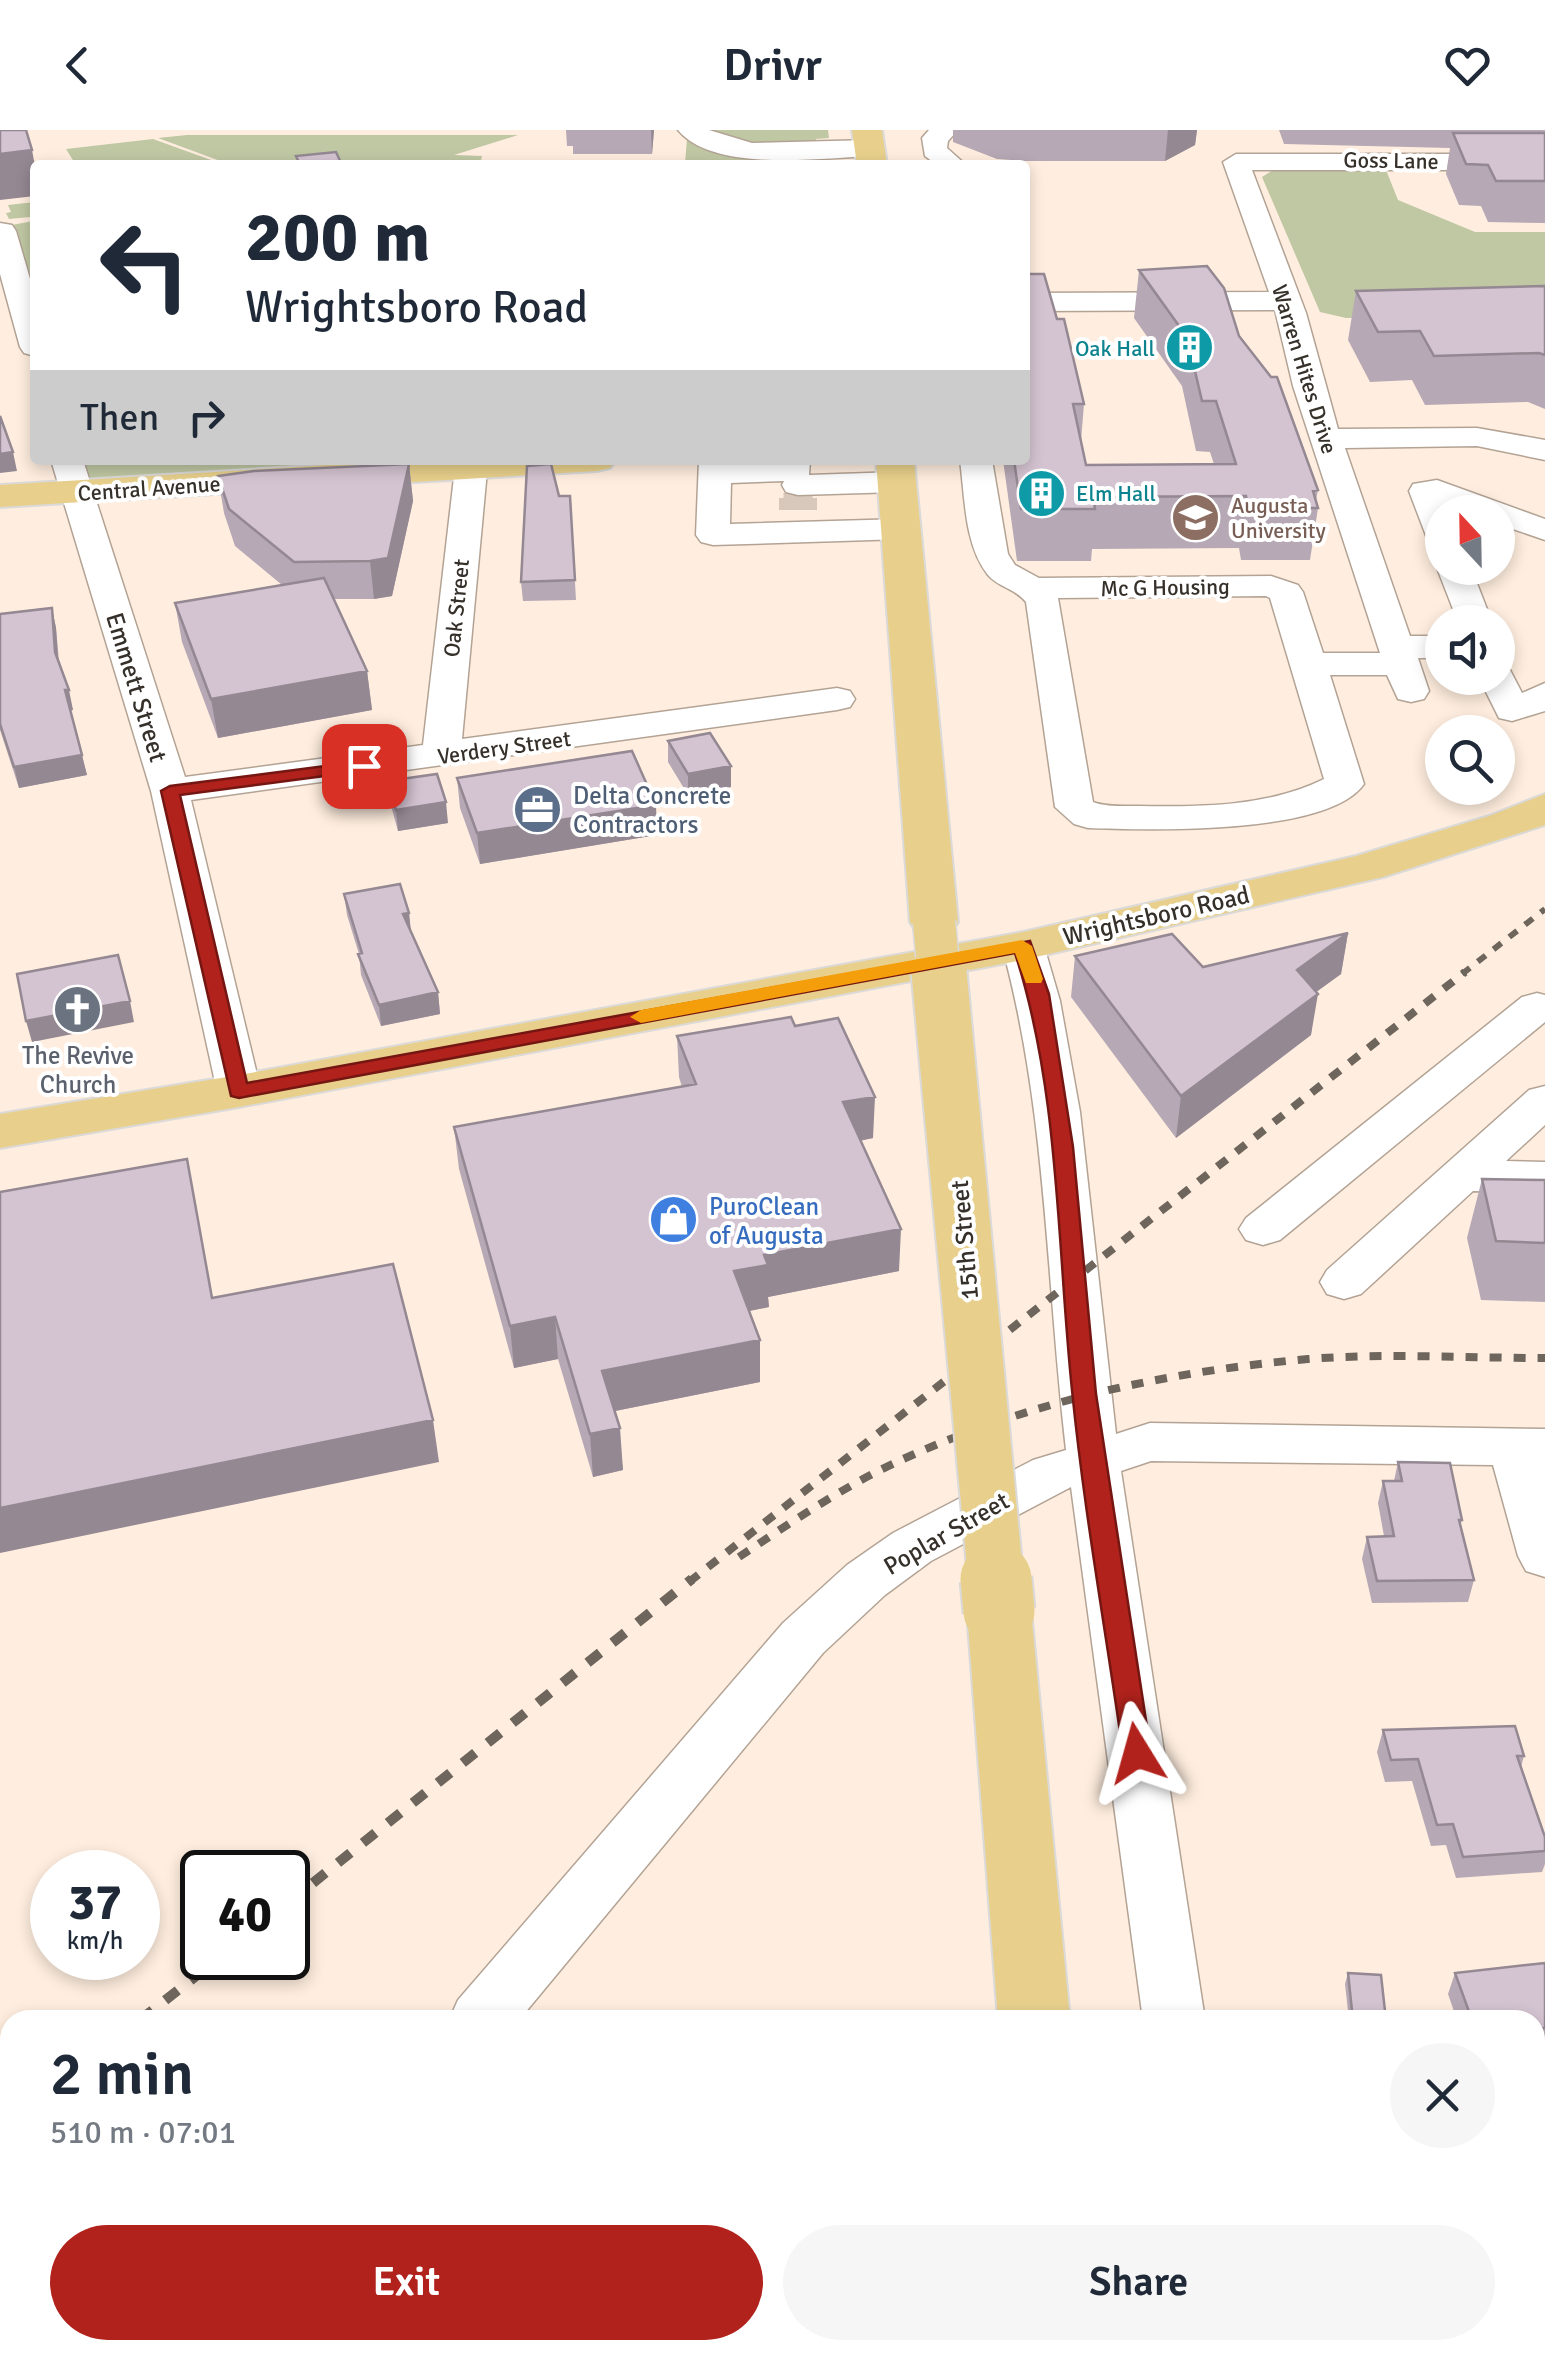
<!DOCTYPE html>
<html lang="en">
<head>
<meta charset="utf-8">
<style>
  body { margin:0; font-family:Signika,sans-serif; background:#f6f6f7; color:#1f2937; height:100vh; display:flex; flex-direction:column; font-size:38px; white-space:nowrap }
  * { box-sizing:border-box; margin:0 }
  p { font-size:32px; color:#747a83 }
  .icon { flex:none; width:55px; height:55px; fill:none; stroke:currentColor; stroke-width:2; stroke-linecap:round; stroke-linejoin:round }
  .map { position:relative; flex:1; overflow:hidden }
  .panel { position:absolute; left:0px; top:1880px; width:1545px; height:350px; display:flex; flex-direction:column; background:#fff; border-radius:30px 30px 0 0; box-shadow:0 5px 15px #0003 }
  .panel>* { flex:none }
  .hud { position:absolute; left:30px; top:30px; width:1000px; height:305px; border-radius:10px; box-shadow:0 5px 15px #0003; background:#fff; color:#1f2937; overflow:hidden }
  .needle { width:65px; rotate:338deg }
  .fabs { position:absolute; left:1425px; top:365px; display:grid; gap:20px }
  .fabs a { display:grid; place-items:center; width:90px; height:90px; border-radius:50%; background:#fff; box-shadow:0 5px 15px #0003; font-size:50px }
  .speed { position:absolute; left:30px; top:1720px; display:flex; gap:20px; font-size:50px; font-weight:700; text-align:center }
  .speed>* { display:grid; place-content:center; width:130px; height:130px; border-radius:50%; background:#fff; box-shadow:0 5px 15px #0003; line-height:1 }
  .speed small { font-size:25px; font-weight:400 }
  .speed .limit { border:5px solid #111; border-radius:15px; background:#fff; color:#111 }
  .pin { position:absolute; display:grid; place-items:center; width:85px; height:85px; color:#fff; margin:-42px; border-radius:20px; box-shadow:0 5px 15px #0006 }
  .me { position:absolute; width:110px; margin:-55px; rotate:352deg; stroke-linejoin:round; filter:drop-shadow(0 0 8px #0008) }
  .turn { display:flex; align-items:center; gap:35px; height:210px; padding:0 50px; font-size:45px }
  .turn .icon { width:130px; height:130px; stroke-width:2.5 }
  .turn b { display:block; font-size:70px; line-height:85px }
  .then { display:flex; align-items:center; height:95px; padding:0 50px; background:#0003; gap:20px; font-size:38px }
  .round { display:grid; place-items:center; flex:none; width:105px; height:105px; border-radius:52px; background:#f6f6f7 }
  .summary { display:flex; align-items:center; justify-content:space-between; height:170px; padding:0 50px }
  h1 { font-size:60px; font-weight:600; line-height:75px }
  .primary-button { display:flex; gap:20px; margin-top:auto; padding:20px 50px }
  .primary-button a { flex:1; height:115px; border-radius:60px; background:#b2221c; color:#fff; font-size:40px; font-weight:600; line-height:115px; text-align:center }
  .primary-button a+a { background:#f6f6f7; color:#1f2937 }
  header { display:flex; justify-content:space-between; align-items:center; height:130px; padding:0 50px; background:#fff; font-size:45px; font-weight:600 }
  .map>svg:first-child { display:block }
  .green { fill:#bfc7a3 }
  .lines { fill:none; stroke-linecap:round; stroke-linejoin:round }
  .minor-tunnel-far1 { stroke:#d7c8bb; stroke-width:29; stroke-dasharray:29 15; stroke-linecap:butt }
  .minor-tunnel { stroke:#d7c8bb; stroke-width:38; stroke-dasharray:38 19; stroke-linecap:butt }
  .minor-casing { stroke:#b3a395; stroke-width:3 }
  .major-casing { stroke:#dbdad9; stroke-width:4 }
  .minor { fill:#fff; fill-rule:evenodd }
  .major { fill:#e8d08c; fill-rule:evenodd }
  .rail-far2 { stroke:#6e655c; stroke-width:6; stroke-dasharray:10 10; stroke-linecap:butt }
  .rail-far1 { stroke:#6e655c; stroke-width:8; stroke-dasharray:12 12; stroke-linecap:butt }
  .rail { stroke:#6e655c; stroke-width:10; stroke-dasharray:16 16; stroke-linecap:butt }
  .major-bridge-far2-casing { stroke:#dbdad9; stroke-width:45; stroke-linecap:butt }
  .major-bridge-far1-casing { stroke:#dbdad9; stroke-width:59; stroke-linecap:butt }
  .major-bridge-casing { stroke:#dbdad9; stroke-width:75; stroke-linecap:butt }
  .major-bridge-far2 { stroke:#e8d08c; stroke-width:42 }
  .major-bridge-far1 { stroke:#e8d08c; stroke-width:55 }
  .major-bridge { stroke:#e8d08c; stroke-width:71 }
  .wall { fill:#b6a8b4 }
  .shaded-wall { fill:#948892 }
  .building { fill:#d4c3d1; stroke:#948892; stroke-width:2.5 }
  .route { fill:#b2221c; stroke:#741612; stroke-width:2.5 }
  .slow { fill:#f59e0b }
  .labels { text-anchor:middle; stroke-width:8; stroke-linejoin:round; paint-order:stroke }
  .far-street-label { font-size:22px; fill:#36302a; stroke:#fff }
  .far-culture-label { font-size:22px; fill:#0d838f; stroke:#fff; text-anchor:end }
  .far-education-label { font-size:22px; fill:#785e54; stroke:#fff; text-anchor:start }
  .street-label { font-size:25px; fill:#36302a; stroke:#fff }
  .service-label { font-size:25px; fill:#4e5e75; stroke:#fff; text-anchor:start }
  .worship-label { font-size:25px; fill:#5b616d; stroke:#fff }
  .shop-label { font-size:25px; fill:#366cbe; stroke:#fff; text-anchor:start }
</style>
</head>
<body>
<header><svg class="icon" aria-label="back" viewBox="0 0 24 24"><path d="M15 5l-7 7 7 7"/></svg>Drivr<svg class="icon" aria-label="heart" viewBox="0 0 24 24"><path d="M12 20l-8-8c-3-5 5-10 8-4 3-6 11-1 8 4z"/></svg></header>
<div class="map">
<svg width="1545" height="2230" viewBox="0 0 1545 2230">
  <rect width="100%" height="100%" fill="#ffeedf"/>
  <path class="green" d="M705,0H828L829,8L816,9V13L746,15Z
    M187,5H518L454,25L482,26L480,35H231L158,8Z
    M153,9L225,35H76L66,19Z
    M687,9L713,18L817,24V30L831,35H693L685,33Z
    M1275,39L1386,40L1398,70L1475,102H1545V185L1346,188L1320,182L1262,47Z
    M35,72V141L23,143L12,95L33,91L30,87L9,89L6,83L11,82L8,75Z
    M80,330H427L95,349L87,348Z"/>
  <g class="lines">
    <path class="minor-tunnel-far1" d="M798,363V370"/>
    <path class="minor-tunnel" d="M798,368V380"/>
    <defs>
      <path id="minor" d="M678,0H709L752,13L871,10L884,18L871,26C821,28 713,43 678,0Z
        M929,0H958L948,11L947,18L966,35H937L925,26L922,8Z
        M1236,24H1545V40H1252L1306,183L1338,299L1477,298L1545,310V330L1477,316L1345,318L1410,506H1442V528H1418L1429,561L1424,569L1411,572L1398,569L1387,545H1330L1364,654C1328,706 1147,700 1088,698L1074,694L1055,677L1026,472C1016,459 998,457 988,445C964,415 965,367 960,330H992L1008,424L1015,435L1039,448L1271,446L1298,455L1303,462L1323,523H1380L1293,256L1275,180L1025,181V163L1269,162L1223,32ZM1266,466L1270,468L1324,649C1267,677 1201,677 1139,676C1124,676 1106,677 1093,672L1058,468Z
        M0,93L12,95L16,101L35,166V226L24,223L20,217L0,144Z
        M51,330H83L185,647L423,615L456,330H488L462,609L837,558L850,561L855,569L850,577L837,580L191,670L261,961L255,971L239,975L223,971L217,961L151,661Z
        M699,330H731V334L810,330L809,345L898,342L909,345L914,352L909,359L898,362L798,365L786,362L782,355L784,351L731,353L730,394L903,389L915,392L920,399L915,406L903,409L713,415L701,412L696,405Z
        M1437,350L1545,389V410L1498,394V382H1467L1446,375L1449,382H1442V419L1430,416L1409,361L1413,354Z
        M1442,431V438H1471L1492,492H1458L1437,438Z
        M1498,537L1510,540L1522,563L1545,553V581L1512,591L1499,588L1479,548H1498Z
        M1023,804L1038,807L1044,816L1060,871L1080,982L1116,1304L1150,1293L1545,1299V1447L1526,1441L1518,1426L1493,1335L1151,1331L1121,1341L1205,1890H1143L1071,1357L931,1431L885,1465L823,1523L519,1890H449L458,1870L783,1493L847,1435L893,1403L1033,1330L1066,1320C1046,1151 1047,980 1002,816L1008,807Z
        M1537,863L1545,865V892L1280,1110L1263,1115L1246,1110L1239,1099L1246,1088L1522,867Z
        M1545,956V995L1506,1031L1545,1032V1062L1473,1061L1361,1164L1344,1169L1327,1164L1320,1152L1327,1140L1529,960Z
        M148,2220H223L218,2230H144Z
        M1153,2220H1223L1222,2230H1152Z"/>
      <path id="major" d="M852,0H882L887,35H857Z
        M411,330H616L610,338L597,341L0,377V355Z
        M876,330H914L958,792L951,802L934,806L917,802L910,792Z
        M1545,664V695L1383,747L1023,830L239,977L0,1018V984L239,945L1023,802L1356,726L1489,686Z
        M999,1456L1021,1463L1031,1481L1070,1890H998L967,1481L977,1463Z
        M1023,2220H1103L1104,2230H1024Z"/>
    </defs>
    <use href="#minor" class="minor-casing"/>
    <use href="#major" class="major-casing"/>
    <use href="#minor" class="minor"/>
    <use href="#major" class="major"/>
    <path class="rail-far2" d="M1462,844L1545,779"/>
    <path class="rail-far1" d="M739,1427C793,1391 850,1352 910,1326C1035,1270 1172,1241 1308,1229C1386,1223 1467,1228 1545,1228
      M689,1452L1465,842"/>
    <path class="rail" d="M288,1773L692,1449
      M140,1890L219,1828
      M0,2001L10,1993"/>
    <defs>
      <path id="major-bridge-far2" d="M934,792L939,844"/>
      <path id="major-bridge-far1" d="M939,842L996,1452"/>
      <path id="major-bridge" d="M996,1449L999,1481"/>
    </defs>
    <use href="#major-bridge-far2" class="major-bridge-far2-casing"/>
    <use href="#major-bridge-far1" class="major-bridge-far1-casing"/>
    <use href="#major-bridge" class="major-bridge-casing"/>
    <use href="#major-bridge-far2" class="major-bridge-far2"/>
    <use href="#major-bridge-far1" class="major-bridge-far1"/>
    <use href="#major-bridge" class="major-bridge"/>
  </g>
  <path class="wall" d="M566,0H654L652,24H573V16H567Z
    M953,0H1197L1195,15L1165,31H1024L997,29L953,12Z
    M1279,0H1545V93L1488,92L1481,76L1459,75L1446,44L1450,18L1284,14Z
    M1139,140L1239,206L1318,360L1316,370L1318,378L1310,430H1241L1239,418L1092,419L1091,431H1017L1003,330H1025L1057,189L1084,274L1081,311L1086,335L1214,334L1210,322L1196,321L1182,256L1134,188Z
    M1545,156V279L1528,272L1425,275L1412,250L1370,252L1348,210L1356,161Z
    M409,334L413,371L392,466L374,469H334L367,541L372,580L218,608L182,512L175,473L282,455L235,416L224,383L218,346Z
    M559,366H570L576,470L523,471L521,452Z
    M52,478L56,498L59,531L73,580H70L87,645L19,658L0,600V484Z
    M668,611L731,657L688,665L668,632Z
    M457,648L657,705L480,734L460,678Z
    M387,651L448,693L398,701L390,672Z
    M344,764L409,783L411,801L438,862L440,884L381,896L361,845L359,824L347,785Z
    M1348,803L1341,844L1316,862L1311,905L1176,1008L1071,867L1075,826L1203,837Z
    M795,896L873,1008L860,1011L899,1141L768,1167L769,1177L749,1181L760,1252L615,1281L623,1340L593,1347L558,1229L514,1238L459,1039L454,997L682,957L679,947L677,906Z
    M1482,1049L1545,1050V1172L1481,1170L1467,1108Z
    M1398,1332L1462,1390L1460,1397L1474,1450L1468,1472L1372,1473L1362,1429L1367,1407L1384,1406L1378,1373L1383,1351H1394Z
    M1383,1600L1524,1626L1521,1637L1545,1707V1734L1542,1742L1456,1748L1446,1715L1431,1716L1412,1651L1385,1652L1377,1622Z
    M1545,1833V1918L1535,1919V1890H1457L1448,1864L1455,1843Z
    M1348,1843L1386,1890H1349L1345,1854Z"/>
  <path class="shaded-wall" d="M651,0H654L652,24Z
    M1168,0H1197L1195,15L1165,31Z
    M32,20L35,36V66L0,70V24Z
    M13,322L17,341L0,343V324Z
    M409,334L413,371L392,466L374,469L370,431Z
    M52,478L56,498L59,542L55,522Z
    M367,541L372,580L218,608L211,569Z
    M65,560H69L73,580L69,581Z
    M82,625L87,645L19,658L14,637Z
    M731,636V657L688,665V644Z
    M446,672L448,693L398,701L396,680Z
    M656,675L657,705L480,734L477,703Z
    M409,783L411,804L403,784Z
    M1348,803L1341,844L1290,881L1297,840Z
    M438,862L440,884L381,896L379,875Z
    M1318,864L1311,905L1176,1008L1181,966Z
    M130,871L134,892L32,912L26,891Z
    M875,967L873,1008L842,1014L843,972Z
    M901,1099L899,1141L768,1167L769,1177L734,1184V1141L764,1125Z
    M555,1187L558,1229L514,1238L510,1196Z
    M760,1210V1252L605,1283L602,1241Z
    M433,1290L439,1332L0,1423V1378Z
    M620,1298L623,1340L593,1347L590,1304Z"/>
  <path class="building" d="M0,0H26L32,20L0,24Z
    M1453,3H1545V51H1496L1488,35L1466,34Z
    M336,22L342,35H300L296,26Z
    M1207,136L1224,158L1239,206L1271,247H1277L1318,360L1313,361L1318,378H1248L1246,366L1093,367L1095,379H1021L1014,330H1025V144H1044L1057,189H1064L1084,274H1073L1086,335L1236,334L1216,271H1202L1187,207L1139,140Z
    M1545,156V225L1539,223L1434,226L1420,201L1378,202L1356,161Z
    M0,286L13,322L0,324Z
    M409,334L388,428L370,431L294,432L229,379L218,346L254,341Z
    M551,334L559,366H570L575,450L521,452L527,336Z
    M324,448L367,541L211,569L175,473Z
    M52,478L55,522L69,560H65L82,625L14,637L0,594V484Z
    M710,603L731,636L688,644L668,611Z
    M632,621L656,675L477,703L457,648Z
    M437,644L446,672L396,680L387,651Z
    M400,754L409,783L403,784L438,862L379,875L358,824L362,823L344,764Z
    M1348,803L1297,840L1318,864L1181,966L1075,826L1172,804L1203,837Z
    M118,825L130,871L26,891L17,844Z
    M791,887L795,896L838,888L875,967L843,972L901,1099L764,1125L768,1135L734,1141L760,1210L602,1241L620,1298L590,1304L555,1187L510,1196L454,997L696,954L677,906Z
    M187,1029L212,1168L393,1134L433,1290L0,1378V1062Z
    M1482,1049L1545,1050V1113L1496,1111Z
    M1398,1332L1450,1333L1462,1390H1459L1474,1450L1377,1451L1367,1407L1394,1406L1383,1351H1402Z
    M1515,1596L1524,1626H1517L1545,1707V1721L1463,1727L1453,1694L1437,1695L1418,1629L1391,1630L1383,1600Z
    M1545,1833V1898L1535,1899V1890H1472L1455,1843Z
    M1348,1843L1381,1845L1386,1890H1353Z"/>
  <path class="route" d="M364,631L373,636L370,640L180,665L247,953L1030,811L1049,864L1073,1017L1096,1264L1151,1623L1146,1631L1137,1634L1127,1631L1123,1623C1106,1502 1084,1381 1072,1260C1057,1116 1060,962 1015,823L239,968L231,966L161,661L170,656Z"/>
  <path class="slow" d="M1022,810L1032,816L1043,849L1041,853H1026L1015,823L641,893L630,887L641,880Z"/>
  <defs>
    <symbol id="building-disc" viewBox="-11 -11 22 22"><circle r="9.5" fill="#0f9aa8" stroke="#fff"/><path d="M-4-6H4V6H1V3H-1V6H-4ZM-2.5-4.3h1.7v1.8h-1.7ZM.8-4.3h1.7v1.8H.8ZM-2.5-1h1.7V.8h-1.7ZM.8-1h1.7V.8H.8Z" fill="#fff"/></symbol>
    <symbol id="university-disc" viewBox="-11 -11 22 22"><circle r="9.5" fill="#8d6e63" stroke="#fff"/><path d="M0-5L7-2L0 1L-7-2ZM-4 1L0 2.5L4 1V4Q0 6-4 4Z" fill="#fff"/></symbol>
    <symbol id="office-disc" viewBox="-11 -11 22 22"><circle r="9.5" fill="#5c6f8a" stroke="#fff"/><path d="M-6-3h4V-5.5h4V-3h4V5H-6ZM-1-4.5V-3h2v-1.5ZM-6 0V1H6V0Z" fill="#fff"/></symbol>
    <symbol id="church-disc" viewBox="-11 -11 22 22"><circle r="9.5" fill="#6b7280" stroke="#fff"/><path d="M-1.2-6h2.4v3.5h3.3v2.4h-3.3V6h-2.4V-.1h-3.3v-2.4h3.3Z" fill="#fff"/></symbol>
    <symbol id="shop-disc" viewBox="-11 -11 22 22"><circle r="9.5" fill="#3f7fe0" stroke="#fff"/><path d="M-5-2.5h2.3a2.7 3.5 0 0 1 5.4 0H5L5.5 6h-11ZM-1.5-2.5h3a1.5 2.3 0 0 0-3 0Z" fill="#fff"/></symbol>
  </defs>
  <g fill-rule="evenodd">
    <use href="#building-disc" x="1162" y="190" width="55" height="55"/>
    <use href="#building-disc" x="1014" y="336" width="55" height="55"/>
    <use href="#university-disc" x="1168" y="360" width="55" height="55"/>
    <use href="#office-disc" x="510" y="652" width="55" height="55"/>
    <use href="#church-disc" x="50" y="852" width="55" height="55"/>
    <use href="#shop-disc" x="646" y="1062" width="55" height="55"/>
  </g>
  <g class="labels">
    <g class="far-street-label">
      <text transform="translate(1391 30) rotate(1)" y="8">Goss Lane</text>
      <text transform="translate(1305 239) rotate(73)" y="8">Warren Hites Drive</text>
      <text transform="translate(149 358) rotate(-4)" y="8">Central Avenue</text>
      <text transform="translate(1165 457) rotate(-1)" y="8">Mc G Housing</text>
      <text transform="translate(456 478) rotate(-84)" y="8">Oak Street</text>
      <text transform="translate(504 617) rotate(-8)" y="8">Verdery Street</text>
    </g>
    <g class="far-culture-label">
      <text x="1155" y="226">Oak Hall</text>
      <text x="1076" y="371" text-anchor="start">Elm Hall</text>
    </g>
    <g class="far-education-label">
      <text x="1231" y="383">Augusta<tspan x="1231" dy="25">University</tspan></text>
    </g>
    <g class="street-label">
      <text transform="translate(137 557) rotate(73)" y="9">Emmett Street</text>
      <text transform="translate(1156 785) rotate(-13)" y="9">Wrightsboro Road</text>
      <text transform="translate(964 1110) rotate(-95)" y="9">15th Street</text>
      <text transform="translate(946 1403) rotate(-30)" y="9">Poplar Street</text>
    </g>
    <g class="service-label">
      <text x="573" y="674">Delta Concrete<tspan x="573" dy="29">Contractors</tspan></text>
    </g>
    <g class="worship-label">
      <text x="78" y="934">The Revive<tspan x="78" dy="29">Church</tspan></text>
    </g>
    <g class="shop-label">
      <text x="709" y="1085">PuroClean<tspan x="709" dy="29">of Augusta</tspan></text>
    </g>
  </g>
</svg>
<div class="fabs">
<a><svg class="needle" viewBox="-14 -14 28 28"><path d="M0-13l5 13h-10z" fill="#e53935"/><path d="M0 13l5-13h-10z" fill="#747a83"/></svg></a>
<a><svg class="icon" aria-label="sound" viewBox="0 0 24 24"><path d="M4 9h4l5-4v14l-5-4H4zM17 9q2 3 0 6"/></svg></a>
<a><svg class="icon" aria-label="search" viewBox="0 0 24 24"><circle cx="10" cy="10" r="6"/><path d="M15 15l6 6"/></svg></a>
</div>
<div class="speed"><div>37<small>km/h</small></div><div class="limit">40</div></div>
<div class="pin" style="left:364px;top:636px;background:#d93025"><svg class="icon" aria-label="arrive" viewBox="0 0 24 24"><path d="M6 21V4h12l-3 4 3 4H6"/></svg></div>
<svg class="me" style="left:1137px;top:1623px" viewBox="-20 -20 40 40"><path d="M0-17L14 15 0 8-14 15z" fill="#b2221c" stroke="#fff" stroke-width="4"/></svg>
<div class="hud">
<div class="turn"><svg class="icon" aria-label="left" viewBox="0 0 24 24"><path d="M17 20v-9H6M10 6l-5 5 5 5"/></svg><div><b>200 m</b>Wrightsboro Road</div></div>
<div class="then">Then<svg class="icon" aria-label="right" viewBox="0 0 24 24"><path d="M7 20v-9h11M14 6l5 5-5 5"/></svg></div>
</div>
<section class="panel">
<div class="summary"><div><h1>2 min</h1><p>510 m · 07:01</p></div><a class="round"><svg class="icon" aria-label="close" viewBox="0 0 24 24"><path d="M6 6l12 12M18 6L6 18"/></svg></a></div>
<div class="primary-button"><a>Exit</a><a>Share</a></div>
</section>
</div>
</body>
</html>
